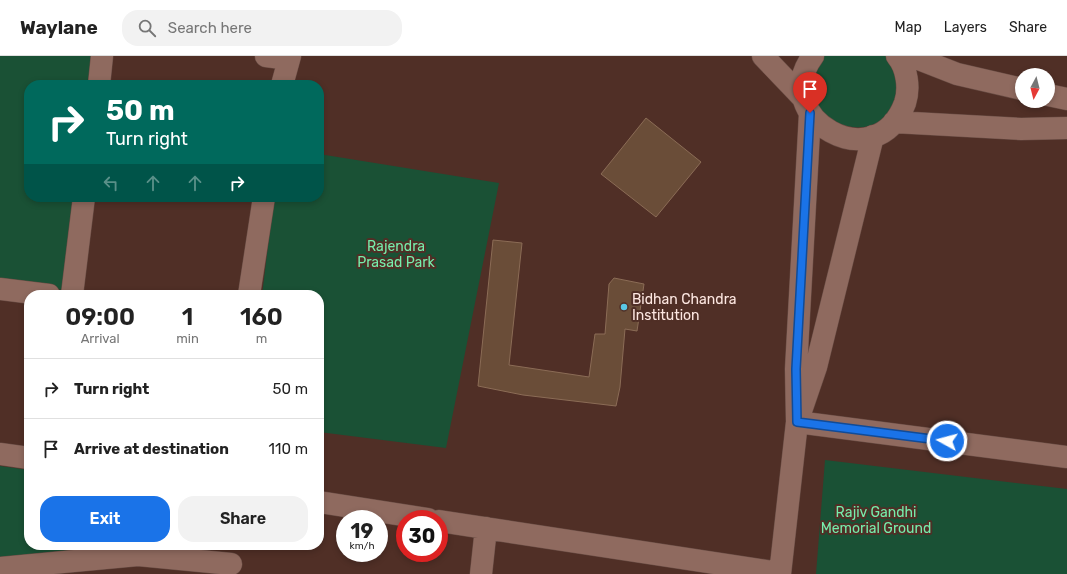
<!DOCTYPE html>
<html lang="en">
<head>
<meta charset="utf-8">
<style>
  body { margin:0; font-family:Rubik,sans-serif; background:#f2f2f2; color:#222; height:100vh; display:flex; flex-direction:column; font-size:15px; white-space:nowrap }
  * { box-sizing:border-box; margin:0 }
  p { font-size:13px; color:#767676 }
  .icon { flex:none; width:22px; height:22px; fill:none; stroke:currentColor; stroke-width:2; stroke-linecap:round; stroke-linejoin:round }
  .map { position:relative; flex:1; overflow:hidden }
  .sheet { position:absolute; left:24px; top:234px; width:300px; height:260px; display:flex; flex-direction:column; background:#fff; border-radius:16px; box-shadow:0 2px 6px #0003 }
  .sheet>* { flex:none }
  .banner { position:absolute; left:24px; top:24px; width:300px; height:122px; border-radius:16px; box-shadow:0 2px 6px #0003; background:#00695c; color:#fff; overflow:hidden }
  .needle { width:26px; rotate:187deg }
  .controls { position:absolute; left:1015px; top:12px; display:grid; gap:8px }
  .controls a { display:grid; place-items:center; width:40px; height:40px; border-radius:50%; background:#fff; box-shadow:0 2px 6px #0003; font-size:20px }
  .speed { position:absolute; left:336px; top:454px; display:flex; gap:8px; font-size:20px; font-weight:700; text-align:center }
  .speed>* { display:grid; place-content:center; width:52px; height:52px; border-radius:50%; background:#fff; box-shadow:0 2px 6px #0003; line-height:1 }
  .speed small { font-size:10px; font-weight:400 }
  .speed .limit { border:6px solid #d22; background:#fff; color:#111 }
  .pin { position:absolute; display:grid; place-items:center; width:34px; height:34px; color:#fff; margin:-41px -17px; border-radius:50% 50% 50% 0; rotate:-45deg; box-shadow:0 0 4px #0007 }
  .pin .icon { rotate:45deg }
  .me { position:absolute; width:44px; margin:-22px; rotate:277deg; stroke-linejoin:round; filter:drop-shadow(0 0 3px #0008) }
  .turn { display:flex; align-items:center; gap:14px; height:84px; padding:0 16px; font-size:18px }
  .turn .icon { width:52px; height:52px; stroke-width:2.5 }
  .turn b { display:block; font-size:28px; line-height:34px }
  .lanes { display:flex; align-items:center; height:38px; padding:0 16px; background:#0003; justify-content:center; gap:20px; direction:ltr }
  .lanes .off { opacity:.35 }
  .eta { display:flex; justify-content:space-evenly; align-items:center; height:68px; text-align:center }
  .eta b { font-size:24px; font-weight:600; line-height:28px }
  .cta { display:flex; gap:8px; margin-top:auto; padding:8px 16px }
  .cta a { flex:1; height:46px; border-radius:16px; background:#1a73e8; color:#fff; font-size:16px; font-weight:600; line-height:46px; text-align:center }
  .cta a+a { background:#f2f2f2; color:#222 }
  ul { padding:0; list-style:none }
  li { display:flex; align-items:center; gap:12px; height:60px; padding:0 16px; border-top:1px solid #e0e0e0 }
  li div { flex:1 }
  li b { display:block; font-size:15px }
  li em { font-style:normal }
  header { display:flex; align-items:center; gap:24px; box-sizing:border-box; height:56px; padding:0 20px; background:#fff; border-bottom:1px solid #e0e0e0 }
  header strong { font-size:19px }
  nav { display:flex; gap:22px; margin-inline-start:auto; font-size:14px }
  .search { width:280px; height:36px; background:#f2f2f2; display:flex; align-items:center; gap:10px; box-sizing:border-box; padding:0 14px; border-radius:16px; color:#767676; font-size:15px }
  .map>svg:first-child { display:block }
  .green { fill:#1a5135 }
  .building { fill:#6a4d38; stroke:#8b6c56 }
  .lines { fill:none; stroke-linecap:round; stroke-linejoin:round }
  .minor-casing { stroke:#684c44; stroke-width:23 }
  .minor { stroke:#8f6a5f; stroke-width:22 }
  .route-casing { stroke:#114b97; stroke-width:10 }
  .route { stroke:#1a73e8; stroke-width:7 }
  .poi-dot { fill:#59c8e5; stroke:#502f26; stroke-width:1.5 }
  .labels { text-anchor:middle; stroke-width:4; stroke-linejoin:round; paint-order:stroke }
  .park-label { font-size:14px; fill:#76edac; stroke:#502f26 }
  .poi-label { font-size:14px; fill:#fde7e1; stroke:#502f26; text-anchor:start }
</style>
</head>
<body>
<header>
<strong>Waylane</strong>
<div class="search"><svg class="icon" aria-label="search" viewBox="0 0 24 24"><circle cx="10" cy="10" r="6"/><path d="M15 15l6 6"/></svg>Search here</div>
<nav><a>Map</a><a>Layers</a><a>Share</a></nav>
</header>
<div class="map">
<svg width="1067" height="518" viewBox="0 0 1067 518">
  <rect width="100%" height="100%" fill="#502f26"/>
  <path class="green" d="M0,0H102L98,29H29V141H84L72,235L0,227Z
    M824,0H886C894,8 900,26 897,37C885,99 793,68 816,16C818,11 820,4 824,0Z
    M319,98L499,127L446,392L319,376V239H262L274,141H319Z
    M825,404L1067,433V518H816Z
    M0,410L29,414V489H221L0,504Z"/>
  <path class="building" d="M646,62L701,106L656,161L601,118Z
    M493,184L522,187L509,309L589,321L595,278H605L609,228L614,222L644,228L637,275L625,273L620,331L616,350L523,339L478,330Z"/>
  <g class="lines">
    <defs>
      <path id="minor" d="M266,0L289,3
        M763,0L804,43
        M813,0C767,61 876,125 905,47C910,32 907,12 897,0
        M911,0L957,18L1022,33
        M99,29L102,0
        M282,29L290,0
        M1048,39L1067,43
        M894,66L1021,73L1067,72
        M0,233L49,239
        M72,239L84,141
        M249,239L264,141
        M802,352L816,311L873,80
        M797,366L1067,401
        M0,398L29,402
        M319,446L428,463
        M439,465L780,517
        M0,512L138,499L231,508
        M481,518L486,472
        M780,518L797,366L796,313L810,57"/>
    </defs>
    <use href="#minor" class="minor-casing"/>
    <use href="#minor" class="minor"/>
  </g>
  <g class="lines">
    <defs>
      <path id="route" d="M810,57L796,313L797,366L947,385"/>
    </defs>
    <use href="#route" class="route-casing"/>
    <use href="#route" class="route"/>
  </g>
  <circle class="poi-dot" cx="624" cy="251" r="4"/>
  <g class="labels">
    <g class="park-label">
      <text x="396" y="195">Rajendra<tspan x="396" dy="16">Prasad Park</tspan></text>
      <text x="876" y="461">Rajiv Gandhi<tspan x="876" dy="16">Memorial Ground</tspan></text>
    </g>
    <g class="poi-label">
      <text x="632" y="248">Bidhan Chandra<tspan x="632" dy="16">Institution</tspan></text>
    </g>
  </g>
</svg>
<div class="controls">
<a><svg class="needle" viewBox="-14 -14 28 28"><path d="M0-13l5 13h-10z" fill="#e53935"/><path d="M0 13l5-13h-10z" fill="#767676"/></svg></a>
</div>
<div class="speed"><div>19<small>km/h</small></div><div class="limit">30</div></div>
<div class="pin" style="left:810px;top:57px;background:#d93025"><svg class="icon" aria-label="arrive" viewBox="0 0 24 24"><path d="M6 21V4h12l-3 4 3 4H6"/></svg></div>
<svg class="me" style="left:947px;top:385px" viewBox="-20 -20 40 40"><circle r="17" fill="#1a73e8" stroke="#fff" stroke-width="3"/><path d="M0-11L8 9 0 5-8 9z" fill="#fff"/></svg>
<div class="banner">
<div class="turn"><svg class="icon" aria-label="right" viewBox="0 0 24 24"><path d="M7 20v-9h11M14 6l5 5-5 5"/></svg><div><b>50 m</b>Turn right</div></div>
<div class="lanes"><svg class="icon off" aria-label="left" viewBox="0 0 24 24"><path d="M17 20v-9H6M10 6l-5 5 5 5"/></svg><svg class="icon off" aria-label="ahead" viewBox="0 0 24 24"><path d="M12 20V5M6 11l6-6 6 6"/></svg><svg class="icon off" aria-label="ahead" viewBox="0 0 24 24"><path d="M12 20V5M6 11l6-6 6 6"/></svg><svg class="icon" aria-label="right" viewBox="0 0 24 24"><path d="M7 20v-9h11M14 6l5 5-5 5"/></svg></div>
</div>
<section class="sheet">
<div class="eta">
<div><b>09:00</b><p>Arrival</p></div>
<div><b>1</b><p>min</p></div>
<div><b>160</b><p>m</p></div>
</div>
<ul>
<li><svg class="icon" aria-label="right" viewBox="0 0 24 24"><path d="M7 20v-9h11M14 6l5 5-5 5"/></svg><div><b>Turn right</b></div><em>50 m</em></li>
<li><svg class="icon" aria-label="arrive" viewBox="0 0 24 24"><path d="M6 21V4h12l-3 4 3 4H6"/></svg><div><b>Arrive at destination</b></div><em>110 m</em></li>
</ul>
<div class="cta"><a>Exit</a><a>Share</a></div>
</section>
</div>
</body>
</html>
